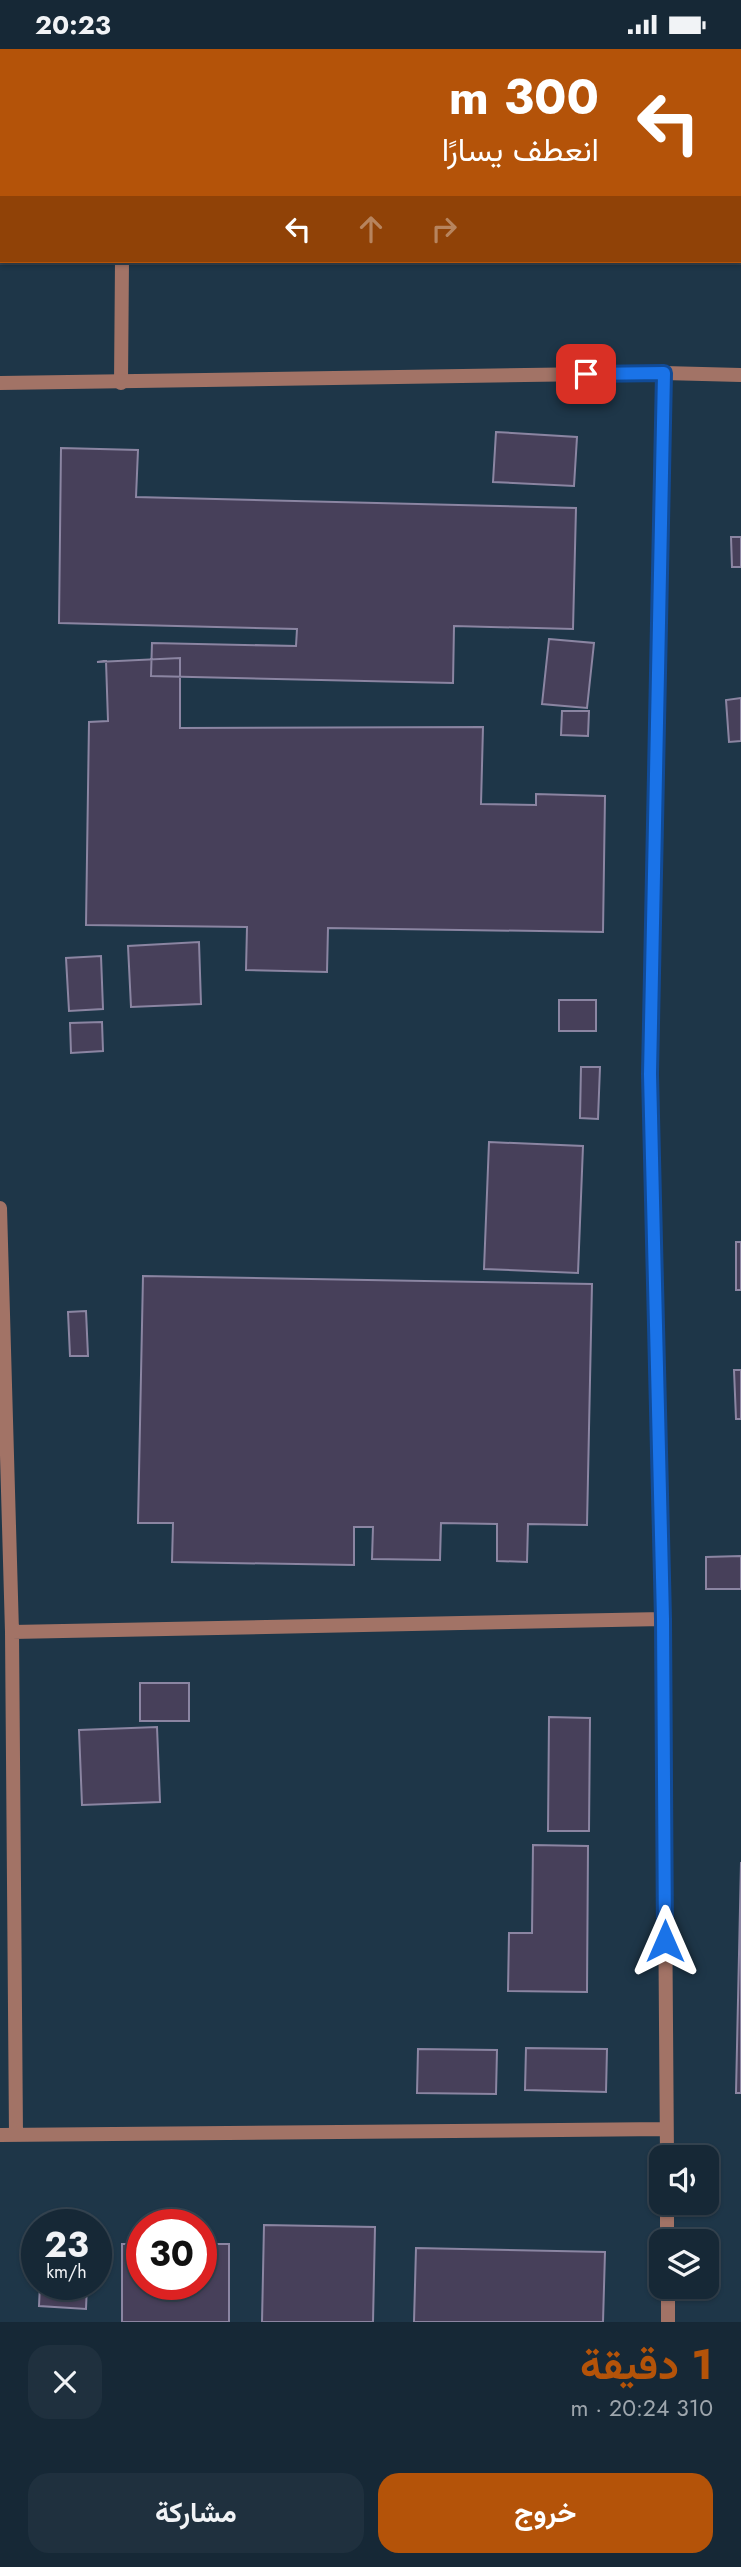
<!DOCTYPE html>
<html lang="ar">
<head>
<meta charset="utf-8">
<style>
  body { margin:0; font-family:Jost,Vazirmatn,sans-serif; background:#1f303e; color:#f1f3f6; direction:rtl; height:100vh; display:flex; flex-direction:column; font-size:26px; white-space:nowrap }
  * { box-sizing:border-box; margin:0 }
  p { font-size:23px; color:#9ea6ad }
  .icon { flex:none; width:38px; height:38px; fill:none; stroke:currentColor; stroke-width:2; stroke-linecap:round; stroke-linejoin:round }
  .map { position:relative; height:2273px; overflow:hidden; direction:ltr }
  .panel { display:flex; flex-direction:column; background:#162836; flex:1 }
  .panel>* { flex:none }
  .top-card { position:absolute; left:0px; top:0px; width:742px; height:214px; box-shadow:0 2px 5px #0004,0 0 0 2px #354451; direction:rtl; background:#b45309; color:#fff; overflow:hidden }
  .controls { position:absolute; left:649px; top:2096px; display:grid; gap:14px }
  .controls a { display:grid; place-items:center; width:70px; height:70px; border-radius:14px; background:#162836; box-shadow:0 2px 5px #0004,0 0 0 2px #354451; font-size:35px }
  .speed { position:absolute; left:21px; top:2160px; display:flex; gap:14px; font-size:35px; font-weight:700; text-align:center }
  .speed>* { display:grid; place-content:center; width:91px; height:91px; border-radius:50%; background:#162836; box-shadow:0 2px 5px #0004,0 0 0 2px #354451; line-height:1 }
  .speed small { font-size:18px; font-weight:400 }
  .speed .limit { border:10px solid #d22; background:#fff; color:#111 }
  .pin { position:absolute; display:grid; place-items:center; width:60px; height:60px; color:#fff; margin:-30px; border-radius:14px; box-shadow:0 4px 10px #0006 }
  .me { position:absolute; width:77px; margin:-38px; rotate:0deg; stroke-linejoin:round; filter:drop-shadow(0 0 5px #0008) }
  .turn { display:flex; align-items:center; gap:24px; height:147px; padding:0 28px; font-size:32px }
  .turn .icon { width:91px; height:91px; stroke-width:2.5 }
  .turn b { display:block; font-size:49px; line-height:60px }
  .lanes { display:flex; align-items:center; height:66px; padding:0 28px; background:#0003; justify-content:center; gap:35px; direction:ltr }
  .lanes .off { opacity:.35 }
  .round { display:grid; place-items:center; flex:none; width:74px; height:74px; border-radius:21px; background:#1f303e }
  .summary { display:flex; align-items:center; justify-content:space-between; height:119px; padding:0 28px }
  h1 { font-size:42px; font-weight:700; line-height:52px; color:#b45309 }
  .button { display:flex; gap:14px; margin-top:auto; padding:14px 28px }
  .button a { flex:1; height:80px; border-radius:21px; background:#b45309; color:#fff; font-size:28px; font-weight:700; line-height:80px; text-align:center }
  .button a+a { background:#1f303e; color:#f1f3f6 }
  .status { display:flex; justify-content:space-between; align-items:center; height:49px; padding:0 35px; background:#162836; direction:ltr }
  .status svg { height:19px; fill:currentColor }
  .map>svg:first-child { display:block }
  .building { fill:#47405a; stroke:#8b85a2; stroke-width:2 }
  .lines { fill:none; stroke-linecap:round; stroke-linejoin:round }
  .minor { stroke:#a27366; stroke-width:14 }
  .tertiary { stroke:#a27366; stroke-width:14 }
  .route-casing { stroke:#114b97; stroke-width:18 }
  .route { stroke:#1a73e8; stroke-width:12 }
</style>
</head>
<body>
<div class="status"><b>20:23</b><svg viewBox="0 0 49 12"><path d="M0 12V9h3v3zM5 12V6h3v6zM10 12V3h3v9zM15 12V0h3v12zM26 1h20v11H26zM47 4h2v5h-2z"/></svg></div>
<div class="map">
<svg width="741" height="2273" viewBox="0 0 741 2273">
  <rect width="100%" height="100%" fill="#1e3648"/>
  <path class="building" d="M334,0H444L334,2Z
    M591,0H718V2H592Z
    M496,383L577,388L574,437L493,433Z
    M61,399L138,401L136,448L576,459L573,580L454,577L453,634L151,627L152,594L296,597L297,580L59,574Z
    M731,488H741V518H732Z
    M549,590L594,594L587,659L542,655Z
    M180,609V679L483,678L481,755L536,756V745L605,747L603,883L328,879L327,923L246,921L247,878L86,876L89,673L108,672L106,612L97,613Z
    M741,649V692L729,693L726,651Z
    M562,662H589L588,687L561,686Z
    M199,893L201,955L131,958L128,897Z
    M101,907L103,960L69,962L66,909Z
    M559,951H596V982H559Z
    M102,973L103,1002L71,1004L70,974Z
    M581,1018H600L598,1070L580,1069Z
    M489,1093L583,1097L578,1224L484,1220Z
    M736,1193H741V1241H736Z
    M143,1227L592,1235L587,1476L528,1475L527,1513L497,1512V1475L441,1474L440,1511L372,1510L373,1478H354V1516L172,1513L173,1474H138Z
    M86,1262L88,1307H70L68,1263Z
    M734,1321H741V1370H736Z
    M741,1507V1540H706V1508Z
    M140,1634H189V1672H140Z
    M549,1668L590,1669L589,1782H548Z
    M157,1678L160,1753L82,1756L79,1681Z
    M533,1796L588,1797L587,1943L508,1942L509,1884H532Z
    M741,1813V2044H736Z
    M526,1999L607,2000L606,2043L525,2041Z
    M418,2000L497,2001L496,2045L417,2044Z
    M264,2176L375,2178L373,2273H262Z
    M122,2195H142V2235H201V2195H229V2273H122Z
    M416,2199L605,2203L603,2273H414Z
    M40,2235H87L86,2260L39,2257Z"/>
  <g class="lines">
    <path class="minor" d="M123,2V0
      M664,324L650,1025L663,1570L667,2109
      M121,334L122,212
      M0,1159L12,1583L16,2086
      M12,1583L663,1570
      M0,2086L666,2080
      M667,2154V2193
      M668,2238V2273"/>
    <path class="tertiary" d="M0,334L664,324L741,326"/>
  </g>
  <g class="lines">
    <defs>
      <path id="route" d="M586,325L664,324L650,1025L663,1570L665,1892"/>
    </defs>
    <use href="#route" class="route-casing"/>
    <use href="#route" class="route"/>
  </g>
</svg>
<div class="controls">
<a><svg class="icon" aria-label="sound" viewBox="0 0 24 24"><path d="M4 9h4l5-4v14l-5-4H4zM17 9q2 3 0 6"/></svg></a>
<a><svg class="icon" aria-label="layers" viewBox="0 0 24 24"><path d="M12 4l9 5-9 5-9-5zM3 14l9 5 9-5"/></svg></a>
</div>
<div class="speed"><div>23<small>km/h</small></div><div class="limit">30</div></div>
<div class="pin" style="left:586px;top:325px;background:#d93025"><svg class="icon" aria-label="arrive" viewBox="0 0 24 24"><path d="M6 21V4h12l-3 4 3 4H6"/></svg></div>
<svg class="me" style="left:665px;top:1892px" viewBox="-20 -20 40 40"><path d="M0-17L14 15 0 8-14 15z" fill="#1a73e8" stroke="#fff" stroke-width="4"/></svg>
<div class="top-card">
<div class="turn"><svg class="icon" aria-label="left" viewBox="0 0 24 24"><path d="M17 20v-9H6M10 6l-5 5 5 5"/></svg><div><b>300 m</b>انعطف يسارًا</div></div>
<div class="lanes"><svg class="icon" aria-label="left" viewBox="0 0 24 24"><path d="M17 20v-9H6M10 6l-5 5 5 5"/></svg><svg class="icon off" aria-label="ahead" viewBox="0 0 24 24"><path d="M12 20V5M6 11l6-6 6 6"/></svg><svg class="icon off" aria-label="right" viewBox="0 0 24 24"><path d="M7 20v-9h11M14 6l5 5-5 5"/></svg></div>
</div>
</div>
<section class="panel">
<div class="summary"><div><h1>1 دقيقة</h1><p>310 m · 20:24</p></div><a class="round"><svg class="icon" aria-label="close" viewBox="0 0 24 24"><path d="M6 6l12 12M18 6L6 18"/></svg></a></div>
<div class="button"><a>خروج</a><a>مشاركة</a></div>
</section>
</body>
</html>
